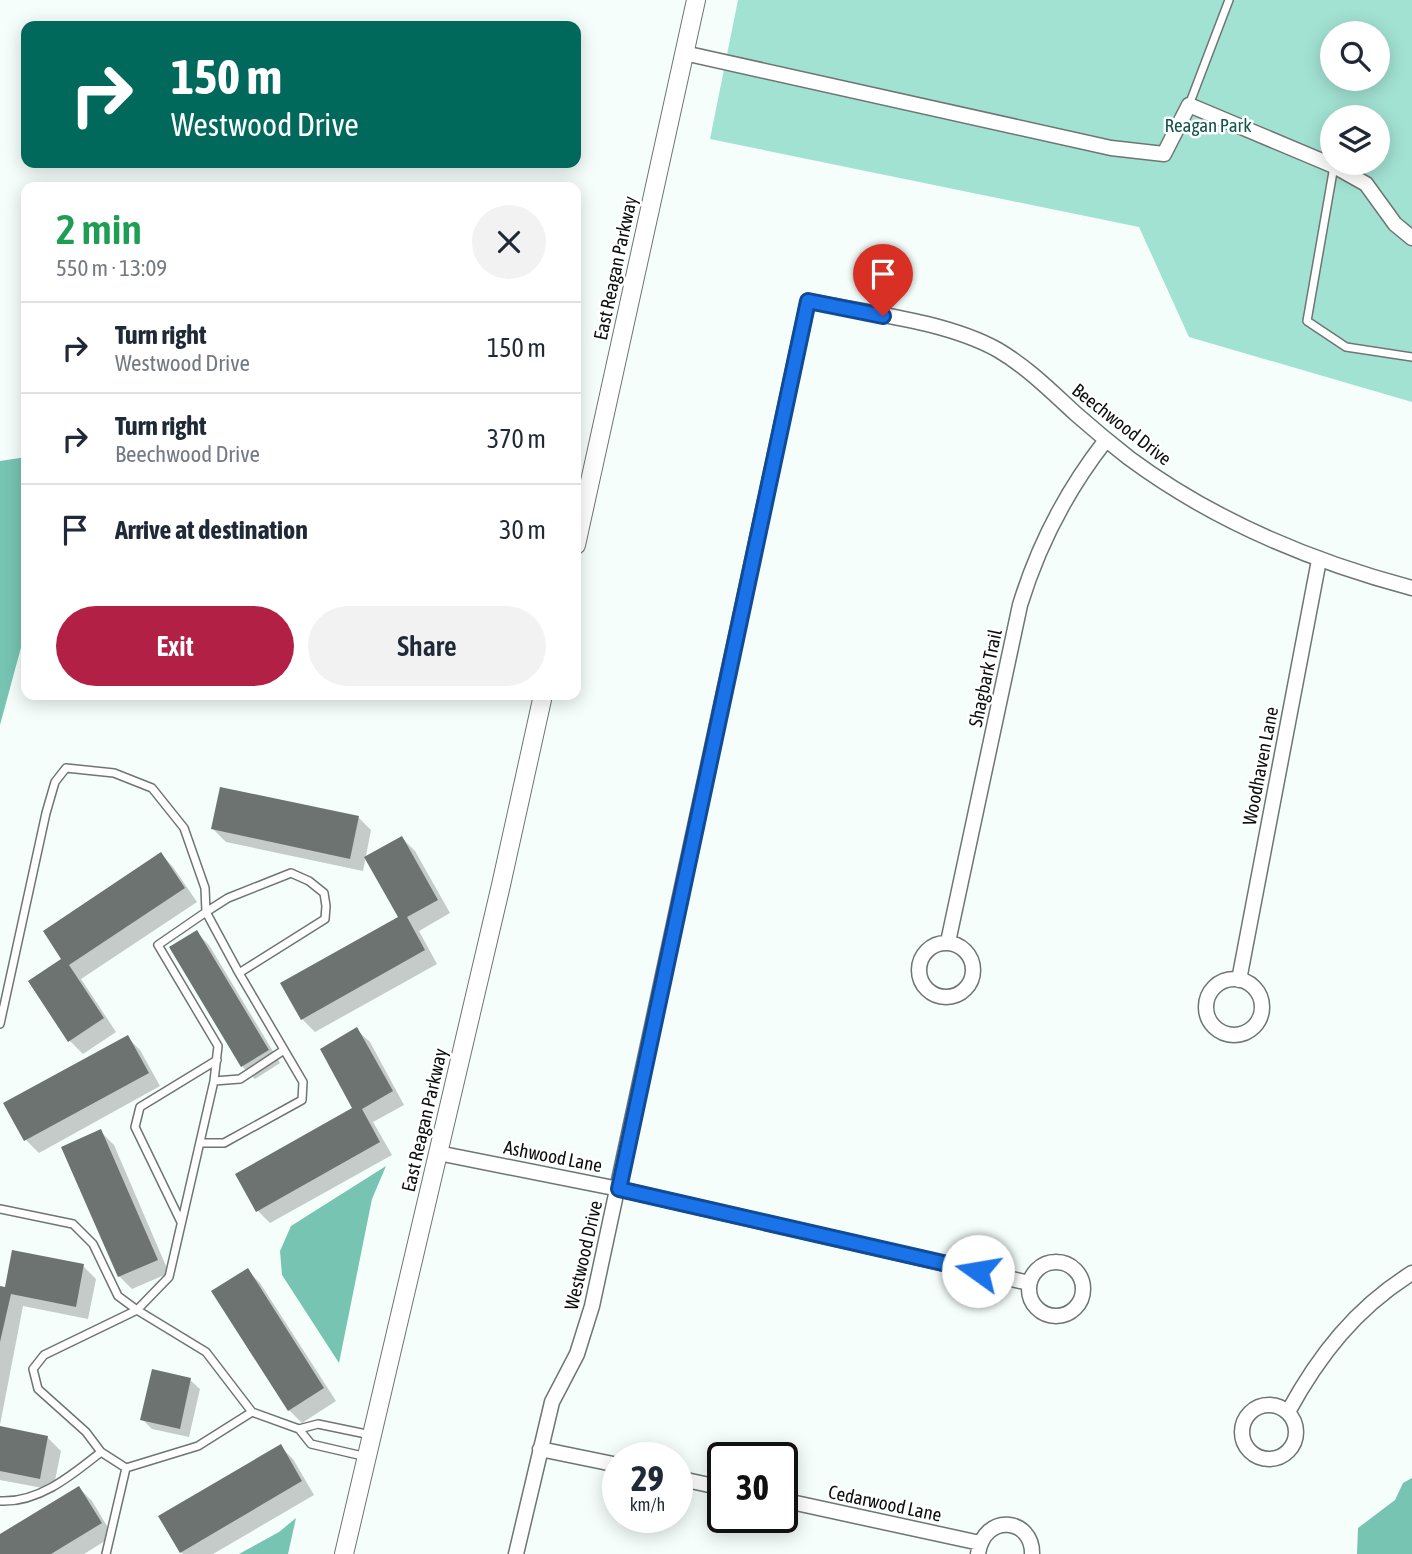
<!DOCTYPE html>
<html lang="en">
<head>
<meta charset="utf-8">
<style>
  body { margin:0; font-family:"Asap Condensed",sans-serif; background:#f2f2f3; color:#1f2937; height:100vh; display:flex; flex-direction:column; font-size:26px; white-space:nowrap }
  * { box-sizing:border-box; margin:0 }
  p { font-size:23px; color:#747a83 }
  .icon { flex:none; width:38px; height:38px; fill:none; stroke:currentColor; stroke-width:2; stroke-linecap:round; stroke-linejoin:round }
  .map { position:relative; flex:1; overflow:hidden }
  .drawer { position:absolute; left:21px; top:182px; width:560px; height:518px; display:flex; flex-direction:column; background:#fff; border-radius:14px; box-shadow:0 4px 18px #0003 }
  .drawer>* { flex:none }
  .top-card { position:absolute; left:21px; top:21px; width:560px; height:147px; border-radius:14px; box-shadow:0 4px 18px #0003; background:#00695c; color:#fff; overflow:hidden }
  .tools { position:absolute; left:1320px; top:21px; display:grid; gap:14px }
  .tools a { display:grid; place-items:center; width:70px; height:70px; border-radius:50%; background:#fff; box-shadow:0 4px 18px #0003; font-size:35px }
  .speed { position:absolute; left:602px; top:1442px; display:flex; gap:14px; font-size:35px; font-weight:700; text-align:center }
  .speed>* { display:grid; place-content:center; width:91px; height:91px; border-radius:50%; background:#fff; box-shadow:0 4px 18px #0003; line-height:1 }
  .speed small { font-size:18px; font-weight:400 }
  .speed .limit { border:4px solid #111; border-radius:10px; background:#fff; color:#111 }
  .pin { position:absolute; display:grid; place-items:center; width:60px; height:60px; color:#fff; margin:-72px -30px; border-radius:50% 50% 50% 0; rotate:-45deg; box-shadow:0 0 7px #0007 }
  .pin .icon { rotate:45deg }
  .me { position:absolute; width:77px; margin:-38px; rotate:283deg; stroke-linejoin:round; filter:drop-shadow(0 0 5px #0008) }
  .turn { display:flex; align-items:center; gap:24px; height:147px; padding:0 35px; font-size:32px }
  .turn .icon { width:91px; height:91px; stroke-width:2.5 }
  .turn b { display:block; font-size:49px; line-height:60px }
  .round { display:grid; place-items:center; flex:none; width:74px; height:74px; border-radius:37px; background:#f2f2f3 }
  .overview { display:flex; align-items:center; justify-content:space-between; height:119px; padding:0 35px }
  h1 { font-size:42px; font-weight:600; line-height:52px; color:#1e9e55 }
  .button { display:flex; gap:14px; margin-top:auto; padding:14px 35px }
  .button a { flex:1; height:80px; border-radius:42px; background:#b22046; color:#fff; font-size:28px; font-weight:600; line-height:80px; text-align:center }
  .button a+a { background:#f2f2f3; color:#1f2937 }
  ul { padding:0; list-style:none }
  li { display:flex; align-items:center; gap:21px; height:91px; padding:0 35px; border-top:2px solid #e0e1e3 }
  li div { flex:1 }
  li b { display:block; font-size:26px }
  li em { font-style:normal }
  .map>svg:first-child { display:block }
  .green { fill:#a2e2d3; fill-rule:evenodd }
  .water { fill:#77c4b3 }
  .shadow { fill:#0003 }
  .building { fill:#6c7371 }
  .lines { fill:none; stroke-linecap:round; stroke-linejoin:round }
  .service-casing { stroke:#6e7573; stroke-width:10 }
  .minor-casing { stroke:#6e7573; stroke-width:17 }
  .tertiary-casing { stroke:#6e7573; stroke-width:20 }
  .service { stroke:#fff; stroke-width:7 }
  .minor { stroke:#fff; stroke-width:14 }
  .tertiary { stroke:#fff; stroke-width:18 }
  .route-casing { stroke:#114b97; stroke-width:18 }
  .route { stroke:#1a73e8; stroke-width:12 }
  .labels { text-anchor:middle; stroke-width:5; stroke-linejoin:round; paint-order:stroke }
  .park-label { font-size:19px; fill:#14554a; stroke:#fff }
  .street-label { font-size:19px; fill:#0d0f0f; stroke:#fff }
</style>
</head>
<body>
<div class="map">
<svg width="1412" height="1554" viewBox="0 0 1412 1554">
  <rect width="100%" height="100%" fill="#f5fefb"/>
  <path class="green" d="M738,0H1412V402L1189,337L1139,227L710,139ZM1332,33H1377V79H1332ZM1332,117H1377V163H1332Z"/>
  <path class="water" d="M26,457V629L0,725V461Z
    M386,1166L372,1199L339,1363L282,1275L280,1251L291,1226Z
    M1412,1478V1554H1357L1358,1528L1395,1500L1403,1483Z
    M296,1518L288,1554H239L279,1532Z"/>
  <path class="shadow" d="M358,817L371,830L363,871L226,842L213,829Z
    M402,838L415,851L450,913L419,931L437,964L315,1032L302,1019L282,984L400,917Z
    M161,854L173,867L197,902L81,979L116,1032L83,1054L70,1041L63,960Z
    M196,932L209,945L280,1063L255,1079L242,1066Z
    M357,1030L370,1042L404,1105L373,1122L392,1155L270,1223L257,1210L355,1108Z
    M127,1037L140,1050L160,1086L39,1153L26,1140L6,1104Z
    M101,1132L114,1145L169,1273L132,1289L119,1276Z
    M83,1266L96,1279L88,1319L23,1306L0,1425V1288L6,1289Z
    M247,1270L260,1283L336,1401L302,1423L289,1410Z
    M190,1380L200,1389L189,1437L152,1429L142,1419Z
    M0,1428L48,1438L61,1451L53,1490L0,1480Z
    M280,1446L293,1459L314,1495L213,1554H183L181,1552Z
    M79,1488L92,1501L113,1536L84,1554H0V1536Z"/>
  <path class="building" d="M220,787L359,816L350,859L211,829Z
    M402,836L438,900L407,917L425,950L301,1020L280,983L398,917L364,857Z
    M161,852L185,888L69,965L104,1018L68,1042L28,981L61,959L43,931Z
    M197,930L269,1050L241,1067L169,947Z
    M357,1027L393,1091L362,1109L380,1142L256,1212L235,1174L352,1108L320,1049Z
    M128,1035L149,1073L24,1141L3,1103Z
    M101,1129L158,1260L118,1277L61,1147Z
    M12,1250L84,1264L76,1307L11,1294L0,1342V1286L5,1287Z
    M248,1268L324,1388L288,1411L211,1291Z
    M152,1369L191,1378L180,1429L140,1420Z
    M0,1426L48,1436L40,1479L0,1471Z
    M281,1444L302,1481L180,1553L158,1516Z
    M79,1486L102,1523L51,1554H0V1534Z"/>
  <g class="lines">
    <defs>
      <path id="service" d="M1189,105L1229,0
        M1334,166L1307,321L1346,347L1412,357
        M0,1024L46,813L55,782L66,768L114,773L152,788L184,828L205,888L206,912L158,945L218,1046L214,1081L240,1079L284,1050
        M214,1081L169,1277L137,1310L206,1352L252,1412L299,1429L311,1444L367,1457
        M200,1143H224L302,1100L303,1082L239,973L325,919L326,906L324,893L309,881L291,873L228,898L206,912L239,973
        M0,1209L73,1224L93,1244L118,1296L137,1310L44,1355L33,1369L38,1389L86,1432L101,1452
        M181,1222L135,1127L140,1107L217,1060
        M299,1429L318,1424L371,1435
        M0,1501C39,1503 72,1475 101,1452L126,1468L198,1446L252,1412
        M106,1554L126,1468"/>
      <path id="minor" d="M684,53L1111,148L1164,154L1189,105L1334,166L1366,184L1395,224L1412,238
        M948,942L1020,605C1039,543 1066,491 1106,440
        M919 970a27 27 0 1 1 54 0a27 27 0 1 1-54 0Z
        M1206 1007a28 28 0 1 1 56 0a28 28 0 1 1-56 0Z
        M1239,980L1319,560
        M438,1153L619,1189L1029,1283
        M1029 1289a27 27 0 1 1 54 0a27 27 0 1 1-54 0Z
        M1242 1432a27 27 0 1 1 54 0a27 27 0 1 1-54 0Z
        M1288,1412C1319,1355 1356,1308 1412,1273
        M540,1449L618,1465
        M677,1478L723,1488
        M782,1500L980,1543
        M516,1554L552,1402L577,1354L592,1306L808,301C867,313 946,321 998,350C1027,367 1051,391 1076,414C1093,429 1111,444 1129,458C1214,521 1310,561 1412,588
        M978,1554C984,1512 1033,1518 1032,1554"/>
      <path id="tertiary" d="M576,545L696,0
        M344,1554L501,885L543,695"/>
    </defs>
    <use href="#service" class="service-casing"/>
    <use href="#minor" class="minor-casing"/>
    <use href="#tertiary" class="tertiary-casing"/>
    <use href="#service" class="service"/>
    <use href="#minor" class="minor"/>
    <use href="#tertiary" class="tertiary"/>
  </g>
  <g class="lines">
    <defs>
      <path id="route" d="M883,316L808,301L619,1189L978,1271"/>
    </defs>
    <use href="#route" class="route-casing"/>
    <use href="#route" class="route"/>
  </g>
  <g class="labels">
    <g class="park-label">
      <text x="1208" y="132">Reagan Park</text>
    </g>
    <g class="street-label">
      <text transform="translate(615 268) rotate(-78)" y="7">East Reagan Parkway</text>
      <text transform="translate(1122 424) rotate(38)" y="7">Beechwood Drive</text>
      <text transform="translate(985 678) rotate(-78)" y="7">Shagbark Trail</text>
      <text transform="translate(1260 766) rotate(-79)" y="7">Woodhaven Lane</text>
      <text transform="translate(424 1120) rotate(-77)" y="7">East Reagan Parkway</text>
      <text transform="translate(553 1156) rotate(11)" y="7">Ashwood Lane</text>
      <text transform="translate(583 1255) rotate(-77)" y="7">Westwood Drive</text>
      <text transform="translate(885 1503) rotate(12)" y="7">Cedarwood Lane</text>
    </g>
  </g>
</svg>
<div class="tools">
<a><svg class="icon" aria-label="search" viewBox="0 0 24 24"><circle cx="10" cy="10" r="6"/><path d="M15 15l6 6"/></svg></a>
<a><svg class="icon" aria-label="layers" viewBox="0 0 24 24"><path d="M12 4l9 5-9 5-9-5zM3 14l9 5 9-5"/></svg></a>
</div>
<div class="speed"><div>29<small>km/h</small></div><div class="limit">30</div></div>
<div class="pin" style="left:883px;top:316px;background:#d93025"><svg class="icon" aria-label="arrive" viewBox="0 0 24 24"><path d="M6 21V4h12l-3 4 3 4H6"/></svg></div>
<svg class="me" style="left:978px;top:1271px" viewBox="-20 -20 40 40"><circle r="19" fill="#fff"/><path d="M0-13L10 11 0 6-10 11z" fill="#1a73e8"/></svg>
<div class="top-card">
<div class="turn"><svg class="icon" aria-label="right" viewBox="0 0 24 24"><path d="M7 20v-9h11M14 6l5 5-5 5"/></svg><div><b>150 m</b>Westwood Drive</div></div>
</div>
<section class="drawer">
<div class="overview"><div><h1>2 min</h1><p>550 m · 13:09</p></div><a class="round"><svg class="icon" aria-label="close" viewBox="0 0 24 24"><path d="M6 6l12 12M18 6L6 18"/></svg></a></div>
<ul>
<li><svg class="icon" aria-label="right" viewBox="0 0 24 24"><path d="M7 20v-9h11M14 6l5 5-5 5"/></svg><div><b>Turn right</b><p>Westwood Drive</p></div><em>150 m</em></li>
<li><svg class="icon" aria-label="right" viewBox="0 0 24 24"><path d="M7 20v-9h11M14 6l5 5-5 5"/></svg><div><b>Turn right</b><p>Beechwood Drive</p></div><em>370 m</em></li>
<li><svg class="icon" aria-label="arrive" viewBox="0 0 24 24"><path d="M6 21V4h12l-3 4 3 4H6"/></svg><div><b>Arrive at destination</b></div><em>30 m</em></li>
</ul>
<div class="button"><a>Exit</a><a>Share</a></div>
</section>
</div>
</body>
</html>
